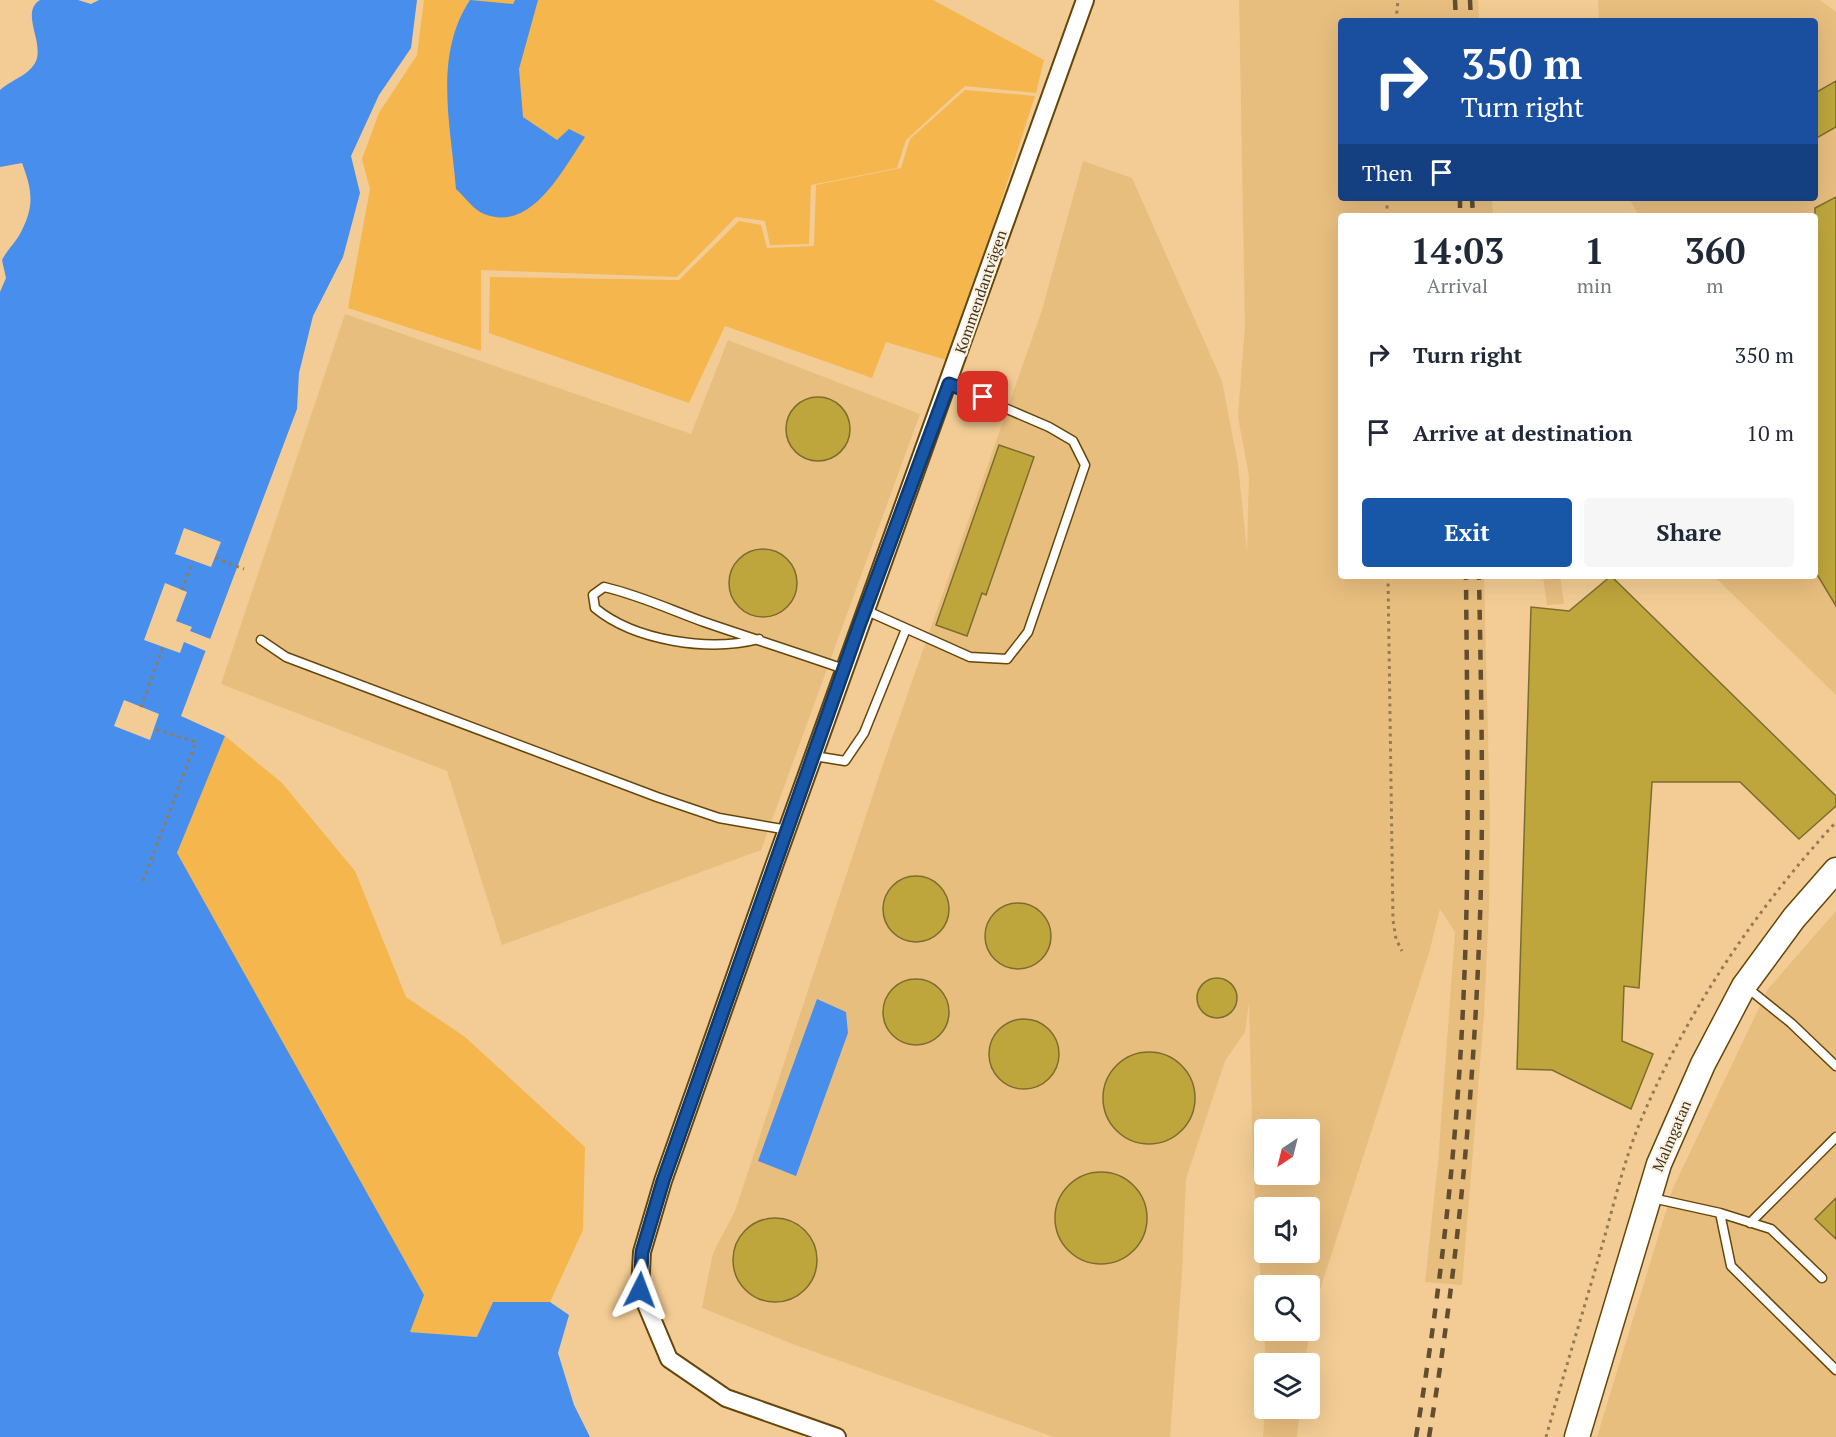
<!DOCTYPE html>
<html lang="en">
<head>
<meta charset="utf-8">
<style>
  body { margin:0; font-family:"PT Serif",serif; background:#f6f6f7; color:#1f2937; height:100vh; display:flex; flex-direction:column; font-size:22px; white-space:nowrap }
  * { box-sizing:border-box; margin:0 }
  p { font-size:20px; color:#747a83 }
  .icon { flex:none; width:33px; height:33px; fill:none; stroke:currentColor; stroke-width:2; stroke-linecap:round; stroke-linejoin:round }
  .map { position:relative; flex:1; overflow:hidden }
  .side { position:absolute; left:1338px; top:213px; width:480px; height:366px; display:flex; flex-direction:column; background:#fff; border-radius:6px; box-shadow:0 6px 24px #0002 }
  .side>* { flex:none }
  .top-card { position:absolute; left:1338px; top:18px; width:480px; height:183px; border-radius:6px; box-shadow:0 6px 24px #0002; background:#1a4fa0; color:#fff; overflow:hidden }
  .needle { width:39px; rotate:215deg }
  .tools { position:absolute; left:1254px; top:1119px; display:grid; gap:12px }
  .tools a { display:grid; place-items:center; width:66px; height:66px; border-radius:6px; background:#fff; box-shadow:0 6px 24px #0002; font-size:30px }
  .pin { position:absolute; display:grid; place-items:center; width:51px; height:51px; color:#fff; margin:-26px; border-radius:12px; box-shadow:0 3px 9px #0006 }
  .me { position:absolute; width:66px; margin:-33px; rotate:3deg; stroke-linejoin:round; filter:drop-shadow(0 0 4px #0008) }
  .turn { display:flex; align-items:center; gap:21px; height:126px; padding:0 24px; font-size:27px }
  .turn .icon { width:78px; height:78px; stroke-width:2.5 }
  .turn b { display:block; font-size:42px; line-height:51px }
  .then { display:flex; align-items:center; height:57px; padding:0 24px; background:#0003; gap:12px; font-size:22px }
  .eta { display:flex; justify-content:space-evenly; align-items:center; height:102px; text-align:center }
  .eta b { font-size:36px; font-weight:800; line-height:42px }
  .primary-button { display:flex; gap:12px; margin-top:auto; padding:12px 24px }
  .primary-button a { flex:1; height:69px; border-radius:6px; background:#1857a8; color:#fff; font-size:24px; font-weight:800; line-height:69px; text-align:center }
  .primary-button a+a { background:#f6f6f7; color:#1f2937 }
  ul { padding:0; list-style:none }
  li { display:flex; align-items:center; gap:18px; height:78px; padding:0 24px }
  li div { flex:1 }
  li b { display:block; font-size:22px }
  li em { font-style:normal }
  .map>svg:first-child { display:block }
  .built { fill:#e8be7f; fill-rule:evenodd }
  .green { fill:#f5b64d }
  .water { fill:#488eec }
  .pier { fill:#f2cc94 }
  .building { fill:#bea63c; stroke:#7b6d2f; stroke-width:1.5 }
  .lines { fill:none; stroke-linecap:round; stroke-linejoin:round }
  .lane-casing { stroke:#664609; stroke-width:11 }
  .street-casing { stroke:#664609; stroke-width:20 }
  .secondary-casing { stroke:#664609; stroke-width:27 }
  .path { stroke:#957b55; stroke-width:3; stroke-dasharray:3 4.5; stroke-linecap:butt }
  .lane { stroke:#fff; stroke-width:8 }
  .street { stroke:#fff; stroke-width:16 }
  .secondary { stroke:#fff; stroke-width:24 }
  .rail { stroke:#614e31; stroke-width:4.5; stroke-dasharray:10 10; stroke-linecap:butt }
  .route-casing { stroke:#10396d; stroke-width:15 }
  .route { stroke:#1857a8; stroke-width:10 }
  .labels { text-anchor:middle; stroke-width:4.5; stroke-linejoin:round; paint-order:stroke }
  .street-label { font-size:15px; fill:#43341d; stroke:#fdf2e1 }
</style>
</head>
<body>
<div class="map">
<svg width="1836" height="1437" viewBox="0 0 1836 1437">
  <rect width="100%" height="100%" fill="#f2cc94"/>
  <path class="built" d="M1239,0H1478L1479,21H1341V198H1492L1493,216H1341V576H1484L1490,813L1489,909L1484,1015L1462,1285L1425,1282L1438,1163L1455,932L1440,909L1429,953L1318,1296L1304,1363H1266L1253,1164L1249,1002L1245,1032L1225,1061L1186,1179L1182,1273L1170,1437H1054L798,1346L702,1308L713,1253L735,1211L881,770L1042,310L1083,161L1132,178L1222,381L1238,464L1247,552L1249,476L1238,417L1245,325ZM1264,1130H1310V1174H1264ZM1264,1208H1310V1252H1264ZM1264,1286H1310V1330H1264Z
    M1598,0H1820L1836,12V695L1714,576H1815V216H1639L1629,198H1815V21H1599Z
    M345,314L691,434L728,340L920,414L761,850L502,945L447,771L221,684Z
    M1543,576H1560L1564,604L1547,605Z
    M1836,911V1437H1597L1673,1188L1768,989Z
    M1265,1409H1300L1297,1437H1263Z"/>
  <path class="green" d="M424,0H933L1044,60L1036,93L965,86L906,140L897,168L811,185L809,244L770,245L765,221L736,217L677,277L481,270V351L348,308L370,189L362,159L379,113L417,55Z
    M965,90L1035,96L950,361L886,342L872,378L725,326L689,403L489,333L490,277L679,280L739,221L761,225L767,248L814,246L816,185L901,168L910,139Z
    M225,736L282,783L355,871L406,997L465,1037L585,1147L583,1230L550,1302H493L477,1337L410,1332L177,853Z"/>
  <path class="water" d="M40,0H78L91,4L99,0H417L411,48L379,95L351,156L360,193L343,257L313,316L299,373L297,409L181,716L225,736L177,853L424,1295L410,1332L477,1337L493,1302H550L569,1315L558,1353L574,1405L590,1437H0V292L6,278L2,260C7,250 16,242 21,232C35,205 32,190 22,163L0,167V90C11,80 30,75 36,61C44,42 20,12 40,0Z
    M470,0L513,4L515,0H538L519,69L523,117L557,140L569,129L585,137C563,169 532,233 484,214C474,210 464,196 456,189C451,126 433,56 470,0Z
    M817,999L846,1012L848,1033L796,1176L758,1161Z"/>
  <path class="pier" d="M184,528L221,542L211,567L175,554Z
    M165,583L187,592L176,621L192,627L190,631L213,640L208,652L184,642L180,653L144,640Z
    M124,700L159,714L150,740L114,726Z"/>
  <path class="building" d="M1836,81V127L1815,139V93Z
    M1836,197V606L1815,571V208Z
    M786 429a32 32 0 1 1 64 0a32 32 0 1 1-64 0Z
    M999,445L1034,457L986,595L982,593L967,636L936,625Z
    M729 583a34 34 0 1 1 68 0a34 34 0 1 1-68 0Z
    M1611,576L1836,796V806L1799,839L1740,782H1652L1639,988L1624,986L1622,1041L1653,1054L1631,1109L1552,1070L1517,1069L1531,607L1569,611Z
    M883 909a33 33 0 1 1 66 0a33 33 0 1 1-66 0Z
    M985 936a33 33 0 1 1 66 0a33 33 0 1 1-66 0Z
    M1197 998a20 20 0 1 1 40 0a20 20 0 1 1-40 0Z
    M883 1012a33 33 0 1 1 66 0a33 33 0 1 1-66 0Z
    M989 1054a35 35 0 1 1 70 0a35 35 0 1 1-70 0Z
    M1103 1098a46 46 0 1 1 92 0a46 46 0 1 1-92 0Z
    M1055 1218a46 46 0 1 1 92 0a46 46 0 1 1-92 0Z
    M1836,1198V1239L1815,1219Z
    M733 1260a42 42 0 1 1 84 0a42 42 0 1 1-84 0Z"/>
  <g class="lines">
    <defs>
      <path id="lane" d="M865,610L970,657L1007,659L1028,632L1085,465L1073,441L1049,427L949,384
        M759,639C709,652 635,641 595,608L593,595L604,587C639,595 671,610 704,622C751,638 798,653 844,669
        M261,640L286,657L657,797L719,818L788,830
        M814,756L845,761L864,733L906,629
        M1745,986L1791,1023L1836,1066
        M1652,1198L1720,1213L1771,1229L1822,1278
        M1720,1213L1731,1266L1836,1370
        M1750,1223L1836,1137"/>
      <path id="street" d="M837,1437L726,1398L669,1359L640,1290L642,1252L663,1181L774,866L1085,0"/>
      <path id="secondary" d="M1577,1437L1659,1164L1703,1064L1744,986L1794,918L1836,870"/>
    </defs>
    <use href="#lane" class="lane-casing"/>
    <use href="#street" class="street-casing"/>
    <use href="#secondary" class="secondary-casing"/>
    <path class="path" d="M1396,21L1398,0
      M1387,216V198
      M215,558L244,569
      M1388,576L1393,920L1396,939L1402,951
      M182,590L193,561
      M141,707L163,647
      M143,881L196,742L154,729
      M1546,1437C1564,1373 1584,1309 1602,1246C1614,1204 1624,1160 1641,1120C1687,1011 1756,909 1836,822"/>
    <use href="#lane" class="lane"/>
    <use href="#street" class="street"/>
    <use href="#secondary" class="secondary"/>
    <path class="rail" d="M1455,0L1456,21
      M1470,0L1471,21
      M1460,198V216
      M1472,198L1473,216
      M1416,1437C1441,1288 1458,1136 1464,985C1470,849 1467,712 1466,576
      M1429,1437C1458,1265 1474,1091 1480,917C1484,804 1481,689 1479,576"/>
  </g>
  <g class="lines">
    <defs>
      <path id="route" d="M640,1290L642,1252L663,1181L859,626L949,384L983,397"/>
    </defs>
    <use href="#route" class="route-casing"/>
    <use href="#route" class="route"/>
  </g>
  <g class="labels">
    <g class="street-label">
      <text transform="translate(981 292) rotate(-71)" y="5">Kommendantvägen</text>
      <text transform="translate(1672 1136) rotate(-67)" y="5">Malmgatan</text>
    </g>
  </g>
</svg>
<div class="tools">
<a><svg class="needle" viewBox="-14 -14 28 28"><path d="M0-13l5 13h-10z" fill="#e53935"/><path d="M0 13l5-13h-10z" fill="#747a83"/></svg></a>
<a><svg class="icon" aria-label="sound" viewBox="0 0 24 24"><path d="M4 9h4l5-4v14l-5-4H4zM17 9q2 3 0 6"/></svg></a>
<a><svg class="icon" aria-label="search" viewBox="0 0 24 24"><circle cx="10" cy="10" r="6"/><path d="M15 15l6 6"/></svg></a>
<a><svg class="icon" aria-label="layers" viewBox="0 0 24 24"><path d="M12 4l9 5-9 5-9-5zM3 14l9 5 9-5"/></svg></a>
</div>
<div class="pin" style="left:983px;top:397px;background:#d93025"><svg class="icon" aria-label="arrive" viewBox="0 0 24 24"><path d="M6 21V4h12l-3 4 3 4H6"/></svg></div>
<svg class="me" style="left:640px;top:1290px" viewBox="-20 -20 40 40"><path d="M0-17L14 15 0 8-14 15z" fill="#1857a8" stroke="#fff" stroke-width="4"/></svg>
<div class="top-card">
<div class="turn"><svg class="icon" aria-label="right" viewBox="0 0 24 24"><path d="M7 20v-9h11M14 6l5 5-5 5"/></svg><div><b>350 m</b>Turn right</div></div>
<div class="then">Then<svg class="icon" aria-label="arrive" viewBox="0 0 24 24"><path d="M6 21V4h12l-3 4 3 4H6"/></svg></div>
</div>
<section class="side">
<div class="eta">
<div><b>14:03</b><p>Arrival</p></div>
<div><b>1</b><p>min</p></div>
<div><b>360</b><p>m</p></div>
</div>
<ul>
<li><svg class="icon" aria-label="right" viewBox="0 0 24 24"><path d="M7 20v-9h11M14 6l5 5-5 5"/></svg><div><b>Turn right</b></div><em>350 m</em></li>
<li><svg class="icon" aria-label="arrive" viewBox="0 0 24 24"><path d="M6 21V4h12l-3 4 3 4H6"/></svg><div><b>Arrive at destination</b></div><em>10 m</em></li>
</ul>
<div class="primary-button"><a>Exit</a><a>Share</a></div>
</section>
</div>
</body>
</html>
